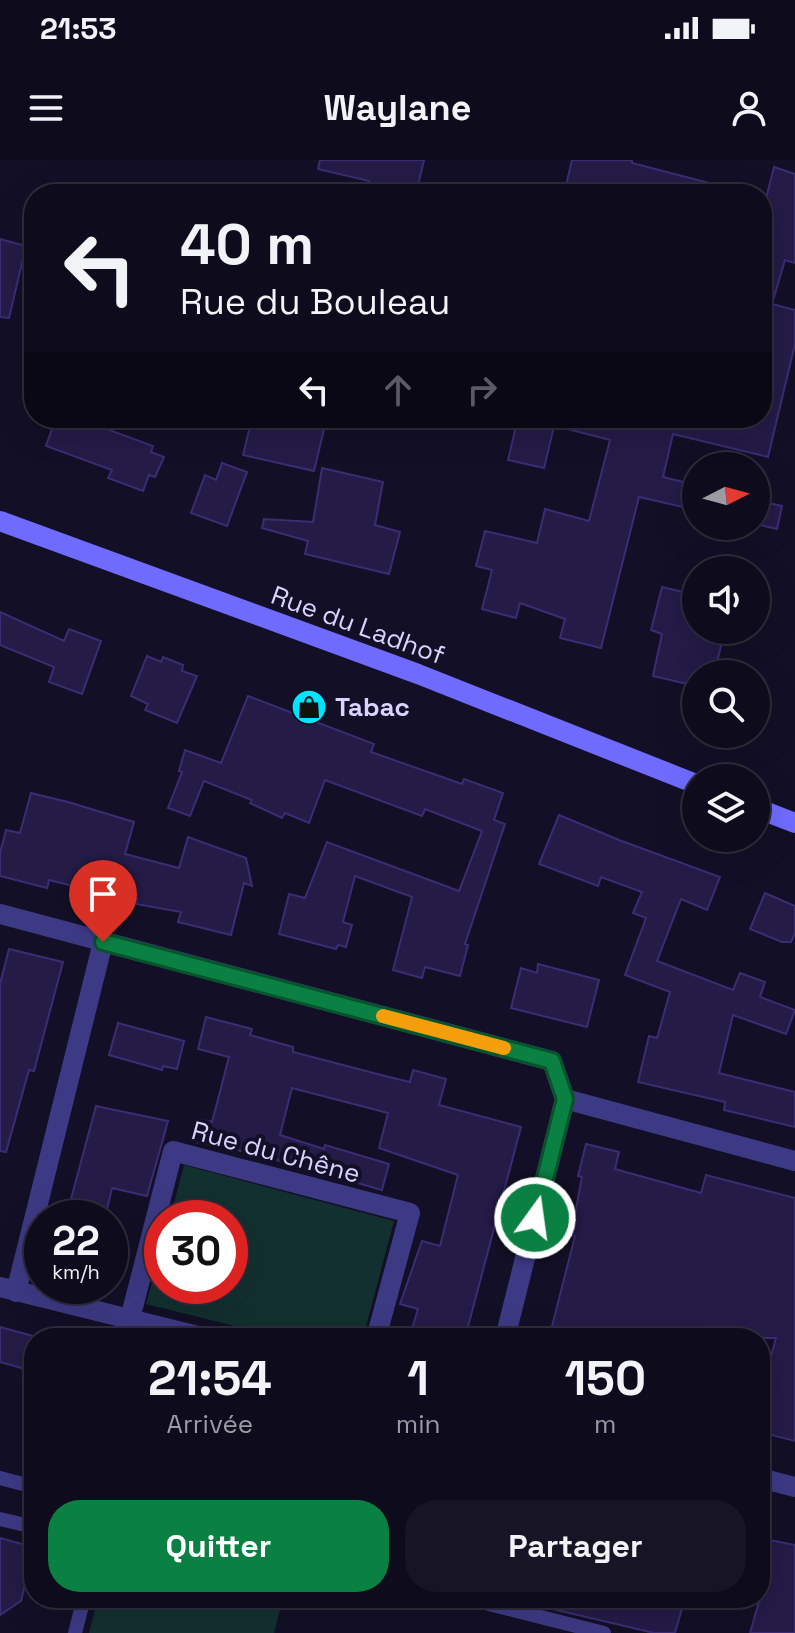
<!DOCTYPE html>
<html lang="fr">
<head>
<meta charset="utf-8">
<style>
  body { margin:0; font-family:"Space Grotesk",sans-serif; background:#171425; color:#f1f3f6; height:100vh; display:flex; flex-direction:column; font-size:30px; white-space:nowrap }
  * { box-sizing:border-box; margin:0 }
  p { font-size:26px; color:#9b9ba3 }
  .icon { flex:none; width:44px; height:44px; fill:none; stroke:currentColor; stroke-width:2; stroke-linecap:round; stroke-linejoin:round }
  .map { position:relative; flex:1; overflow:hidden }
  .panel { position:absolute; left:24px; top:1168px; width:746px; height:280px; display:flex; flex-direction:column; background:#0e0b1c; border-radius:32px; box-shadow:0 8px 32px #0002,0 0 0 2px #2e2b3b }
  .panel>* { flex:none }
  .top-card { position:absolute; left:24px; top:24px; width:748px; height:244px; border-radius:32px; box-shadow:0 8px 32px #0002,0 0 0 2px #2e2b3b; background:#0e0b1c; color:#f1f3f6; overflow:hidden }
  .needle { width:52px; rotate:84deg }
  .tools { position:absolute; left:682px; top:292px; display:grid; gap:16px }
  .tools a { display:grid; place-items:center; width:88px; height:88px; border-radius:50%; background:#0e0b1c; box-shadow:0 8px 32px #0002,0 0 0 2px #2e2b3b; font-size:40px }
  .speed { position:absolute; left:24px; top:1040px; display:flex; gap:16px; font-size:40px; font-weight:700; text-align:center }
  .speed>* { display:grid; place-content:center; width:104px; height:104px; border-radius:50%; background:#0e0b1c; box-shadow:0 8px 32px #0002,0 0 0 2px #2e2b3b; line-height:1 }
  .speed small { font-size:20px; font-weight:400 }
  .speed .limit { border:12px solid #d22; background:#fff; color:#111 }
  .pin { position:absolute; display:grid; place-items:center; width:68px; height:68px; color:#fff; margin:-82px -34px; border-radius:50% 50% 50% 0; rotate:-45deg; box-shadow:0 0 8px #0007 }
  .pin .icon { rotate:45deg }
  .me { position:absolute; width:88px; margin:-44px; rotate:14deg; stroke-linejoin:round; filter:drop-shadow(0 0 6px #0008) }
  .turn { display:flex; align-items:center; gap:28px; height:168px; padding:0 24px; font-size:36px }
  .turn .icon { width:104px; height:104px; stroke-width:2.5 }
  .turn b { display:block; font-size:56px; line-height:68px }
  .lanes { display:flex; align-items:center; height:76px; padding:0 24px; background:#0003; justify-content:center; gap:40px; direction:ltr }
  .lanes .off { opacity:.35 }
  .eta { display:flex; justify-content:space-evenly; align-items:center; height:136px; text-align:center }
  .eta b { font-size:48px; font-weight:700; line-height:56px }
  .button { display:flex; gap:16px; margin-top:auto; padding:16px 24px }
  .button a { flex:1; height:92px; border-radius:32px; background:#0b8043; color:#fff; font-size:32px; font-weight:700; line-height:92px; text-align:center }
  .button a+a { background:#171425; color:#f1f3f6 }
  .status { display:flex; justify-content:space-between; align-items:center; height:56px; padding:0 40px; background:#0e0b1c; direction:ltr }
  .status svg { height:22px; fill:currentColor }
  header { display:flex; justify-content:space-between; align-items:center; height:104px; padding:0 24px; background:#0e0b1c; font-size:36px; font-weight:700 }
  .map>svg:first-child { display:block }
  .green { fill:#12302f }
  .building { fill:#241b47; stroke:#3b2d73; stroke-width:2 }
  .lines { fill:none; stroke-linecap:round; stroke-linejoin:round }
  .lane { stroke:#3d3a85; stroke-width:14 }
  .street { stroke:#3d3a85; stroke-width:20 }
  .secondary { stroke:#6f6bff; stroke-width:20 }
  .route-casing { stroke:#07532c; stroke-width:20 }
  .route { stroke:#0b8043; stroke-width:14 }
  .slow { stroke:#f59e0b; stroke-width:14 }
  .labels { text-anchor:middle; stroke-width:8; stroke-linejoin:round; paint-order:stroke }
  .street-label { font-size:26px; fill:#d9d4ff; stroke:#130f26 }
  .poi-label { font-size:26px; font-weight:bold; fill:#d9d4ff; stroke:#130f26; text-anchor:start }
</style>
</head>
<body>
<div class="status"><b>21:53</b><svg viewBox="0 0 49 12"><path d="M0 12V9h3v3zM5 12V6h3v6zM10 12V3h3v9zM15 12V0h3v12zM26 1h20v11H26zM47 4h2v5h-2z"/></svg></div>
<header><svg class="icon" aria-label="menu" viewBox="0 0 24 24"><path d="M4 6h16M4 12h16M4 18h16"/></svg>Waylane<svg class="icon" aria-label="person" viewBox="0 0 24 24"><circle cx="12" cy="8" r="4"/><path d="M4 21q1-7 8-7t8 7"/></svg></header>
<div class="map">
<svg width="795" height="1473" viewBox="0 0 795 1473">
  <rect width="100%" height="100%" fill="#130f26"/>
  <path class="green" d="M184,1005L394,1061L363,1178H283L146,1144L162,1086V1126H230V1058H170Z
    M98,1438H283L274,1473H89Z"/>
  <path class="building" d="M320,0H424L416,34H365L369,21L318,9Z
    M572,0H632V3L721,26L720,34H564Z
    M774,7L795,14V103L785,100L772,144L795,150V184L768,297L673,274L663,317L696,325V350L639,337L601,488L560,478L565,459L520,443L516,458L482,449L492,410L476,406L485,371L537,383L545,349L589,361L610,280L556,266L557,258H762V54Z
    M0,79L26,86L9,158L0,157Z
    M56,258H95L93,264L153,286L151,292L164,297L155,317L149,315L143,331L108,318L112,310L46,286Z
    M252,258H314L326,261L314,311L243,295Z
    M518,258H556L544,308L508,300Z
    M222,303L247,312L227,366L191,353L205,315L216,320Z
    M322,308L383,322L375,365L400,372L389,414L305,394L308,381L262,368L264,359L313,362Z
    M756,340L782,346L777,369L756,364Z
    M662,427L696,435V470H725L714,514H696V526L653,516L662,474L651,470Z
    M0,452L64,481L69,469L101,481L82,534L49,522L54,507L0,485Z
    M147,496L161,502L163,497L183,505L182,511L197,516L177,563L145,550L148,544L131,536Z
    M248,536L374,584L371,592L462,624L464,619L503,633L494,660L505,664L465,784L468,785L460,816L425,807L422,818L393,810L412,737L355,716L343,762L352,765L346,787L338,785L336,789L279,774L289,734L305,738L327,682L459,731L482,671L425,649L422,656L325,620L309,663L285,653L282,658L250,643L252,640L204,621L190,656L168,648L182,612L179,611L185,590L221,603Z
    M31,633L68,642L134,662L125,694L179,708L188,677L246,698L252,726L244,723L231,775L178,762L181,752L136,744L137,738L116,732L94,727L93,731L49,720L47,728L0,716V693L6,670L20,673Z
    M559,655L619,680L720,717L707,750L681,739L657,801L733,830L740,813L765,822L760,837L795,850L786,874L733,855L719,913L795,932V967L724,950L725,942L638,922L649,876L657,878L670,832L625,815L646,758L633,753L642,732L601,717L598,726L539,704Z
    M765,733L795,746V773L791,782H782L750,769Z
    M9,789L63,802L34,911L29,910L6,992L0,991V824Z
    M538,804L599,820L587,867L511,848L521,808L537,813Z
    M206,857L252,869L250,875L293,887V892L389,917L410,922L413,910L446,919L439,945L521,967L465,1178H409L418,1149L400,1144L422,1081L440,1086L458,1015L379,988L388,953L292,928L280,975L324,989L325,985L389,1004L382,1030L252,993L194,982L200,959L212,962L229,897L198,889Z
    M118,863L184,881L177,909L163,906L162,910L109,895Z
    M96,946L168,961L147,1036L112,1028L105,1058H83L67,1054Z
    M586,984L619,992L615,1009L701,1033L706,1015L795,1038V1281L760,1272V1235L776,1178H549L575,1076L571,1075L582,1017L578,1016Z
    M0,1167L33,1176L25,1209L0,1202Z
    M0,1378L26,1385L32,1396L21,1441L0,1455Z
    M760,1378L795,1385V1473H750L760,1438Z
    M546,1438H685L675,1473H654L544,1447Z"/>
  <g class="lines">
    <path class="lane" d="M0,1318L34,1327
      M0,1359L34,1367
      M465,1438L604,1473
      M75,1473L84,1438"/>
    <path class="street" d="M0,754L552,901L565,939L795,1001
      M0,1127L206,1178
      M16,1132L103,782
      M130,1159L173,991L410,1053L376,1178
      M505,1178L565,939
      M760,1318L795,1327"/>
    <path class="secondary" d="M0,361L418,514L696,624
      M756,648L795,663"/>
  </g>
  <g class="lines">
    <defs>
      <path id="route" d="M103,782L552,901L565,939L535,1058"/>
    </defs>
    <use href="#route" class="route-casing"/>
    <use href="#route" class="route"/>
    <path class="slow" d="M383,856L504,888"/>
  </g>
  <defs>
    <symbol id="shop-disc" viewBox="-11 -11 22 22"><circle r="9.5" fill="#00e5ff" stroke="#130f26"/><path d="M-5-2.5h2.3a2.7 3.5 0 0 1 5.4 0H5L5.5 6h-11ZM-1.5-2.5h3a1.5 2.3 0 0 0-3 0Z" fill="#111"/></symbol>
  </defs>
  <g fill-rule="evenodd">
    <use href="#shop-disc" x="289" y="527" width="40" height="40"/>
  </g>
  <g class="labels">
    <g class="street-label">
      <text transform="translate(358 465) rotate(20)" y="9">Rue du Ladhof</text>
      <text transform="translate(276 992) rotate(15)" y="9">Rue du Chêne</text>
    </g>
    <g class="poi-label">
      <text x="335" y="556">Tabac</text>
    </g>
  </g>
</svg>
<div class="tools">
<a><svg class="needle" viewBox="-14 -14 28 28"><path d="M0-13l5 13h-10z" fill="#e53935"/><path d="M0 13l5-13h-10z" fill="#9b9ba3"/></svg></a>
<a><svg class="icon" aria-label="sound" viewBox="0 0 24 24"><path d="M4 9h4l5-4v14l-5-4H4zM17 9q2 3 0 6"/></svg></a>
<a><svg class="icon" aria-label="search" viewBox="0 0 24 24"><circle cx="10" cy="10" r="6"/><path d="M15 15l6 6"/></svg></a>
<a><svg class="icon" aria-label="layers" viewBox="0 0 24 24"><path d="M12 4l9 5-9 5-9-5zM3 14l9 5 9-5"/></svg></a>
</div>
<div class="speed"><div>22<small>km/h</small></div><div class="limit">30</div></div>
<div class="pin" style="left:103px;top:782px;background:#d93025"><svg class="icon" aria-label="arrive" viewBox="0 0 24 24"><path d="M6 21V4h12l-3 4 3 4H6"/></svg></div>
<svg class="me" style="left:535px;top:1058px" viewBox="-20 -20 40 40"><circle r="17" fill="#0b8043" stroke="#fff" stroke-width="3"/><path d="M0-11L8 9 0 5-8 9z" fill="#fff"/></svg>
<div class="top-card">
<div class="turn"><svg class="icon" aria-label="left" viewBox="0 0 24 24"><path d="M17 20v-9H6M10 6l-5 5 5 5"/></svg><div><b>40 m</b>Rue du Bouleau</div></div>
<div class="lanes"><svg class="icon" aria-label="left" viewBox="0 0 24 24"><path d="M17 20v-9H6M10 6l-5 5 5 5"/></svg><svg class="icon off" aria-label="ahead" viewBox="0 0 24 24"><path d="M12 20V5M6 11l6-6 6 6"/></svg><svg class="icon off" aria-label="right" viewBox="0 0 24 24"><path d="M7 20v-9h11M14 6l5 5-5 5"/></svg></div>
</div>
<section class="panel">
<div class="eta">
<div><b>21:54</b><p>Arrivée</p></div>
<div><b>1</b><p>min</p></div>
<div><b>150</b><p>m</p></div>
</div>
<div class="button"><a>Quitter</a><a>Partager</a></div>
</section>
</div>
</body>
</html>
